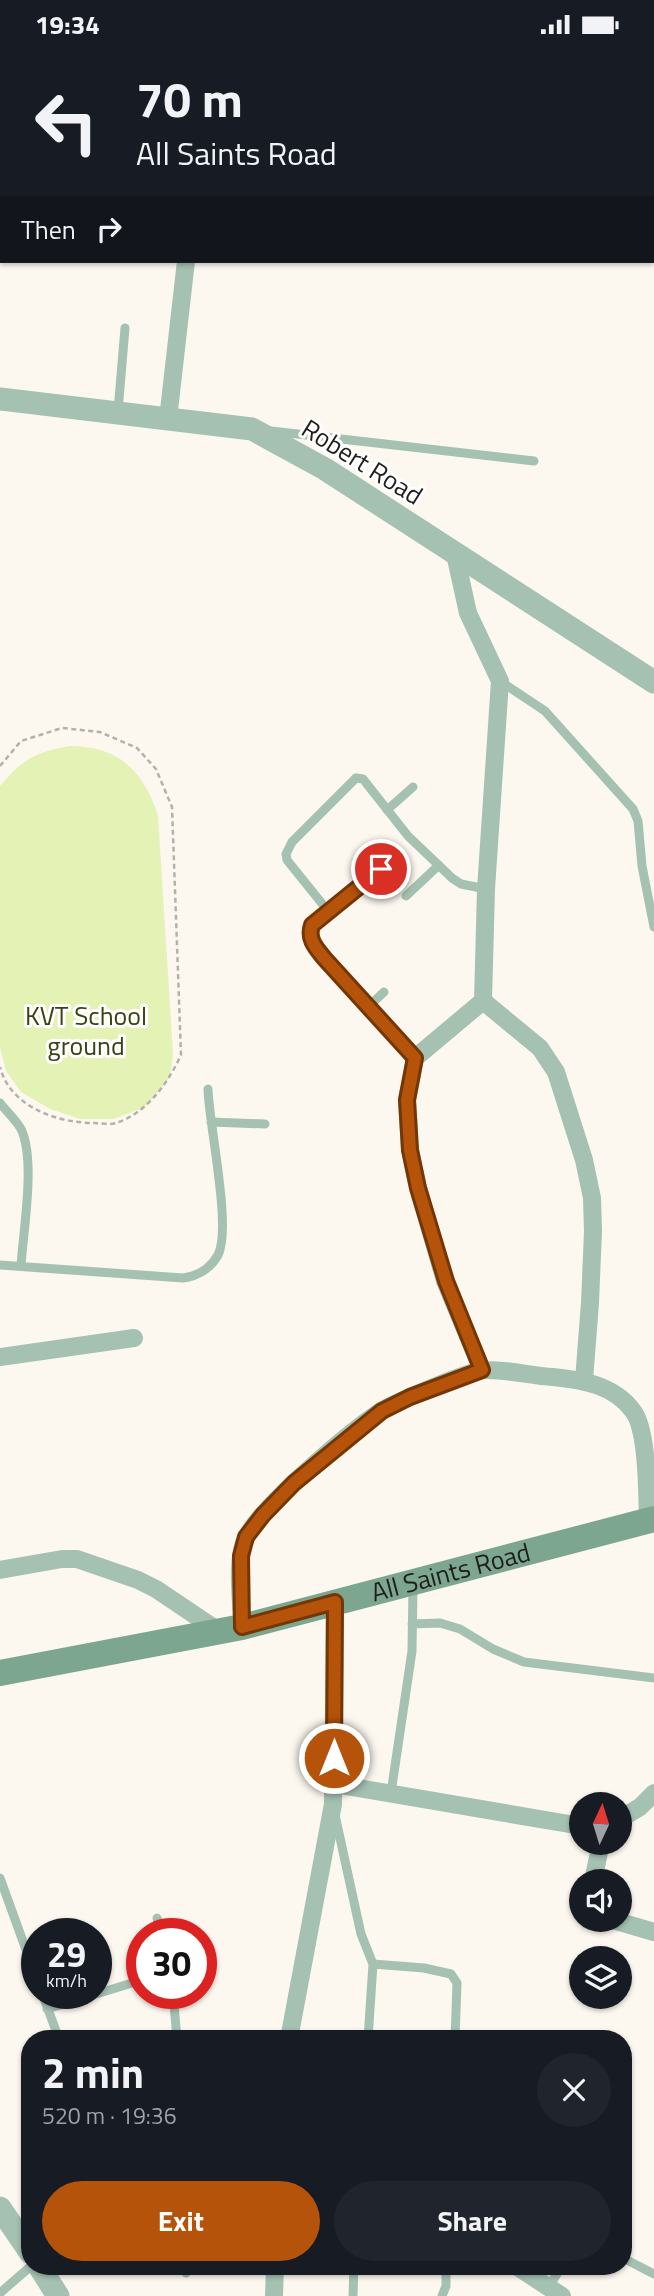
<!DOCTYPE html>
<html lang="en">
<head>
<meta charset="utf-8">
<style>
  body { margin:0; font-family:"Titillium Web",sans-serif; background:#20242c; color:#f1f3f6; height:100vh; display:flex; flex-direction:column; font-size:26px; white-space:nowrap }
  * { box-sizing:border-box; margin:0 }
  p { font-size:23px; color:#9ea1a6 }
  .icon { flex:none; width:38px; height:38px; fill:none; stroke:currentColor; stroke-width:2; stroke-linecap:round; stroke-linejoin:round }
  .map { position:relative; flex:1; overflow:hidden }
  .panel { position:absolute; left:21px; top:1981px; width:611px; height:245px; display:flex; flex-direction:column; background:#171b24; border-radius:28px; box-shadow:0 2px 5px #0004 }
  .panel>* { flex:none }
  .top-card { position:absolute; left:0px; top:0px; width:654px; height:214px; box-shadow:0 2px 5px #0004; background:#171b24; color:#f1f3f6; overflow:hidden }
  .needle { width:46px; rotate:4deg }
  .tools { position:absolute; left:569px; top:1743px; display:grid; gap:14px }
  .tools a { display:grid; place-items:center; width:63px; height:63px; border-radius:50%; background:#171b24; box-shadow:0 2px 5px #0004; font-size:35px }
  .speed { position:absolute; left:21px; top:1869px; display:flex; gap:14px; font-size:35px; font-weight:700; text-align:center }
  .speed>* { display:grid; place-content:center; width:91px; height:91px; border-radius:50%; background:#171b24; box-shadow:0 2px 5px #0004; line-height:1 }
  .speed small { font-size:18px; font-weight:400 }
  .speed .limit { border:10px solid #d22; background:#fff; color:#111 }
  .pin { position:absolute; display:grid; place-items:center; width:60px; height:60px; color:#fff; margin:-30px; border:4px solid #fff; border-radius:50%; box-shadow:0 2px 7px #0007 }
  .me { position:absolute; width:77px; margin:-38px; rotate:0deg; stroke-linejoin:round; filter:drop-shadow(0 0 5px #0008) }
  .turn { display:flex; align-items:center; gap:24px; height:147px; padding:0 21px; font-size:32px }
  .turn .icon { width:91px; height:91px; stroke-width:2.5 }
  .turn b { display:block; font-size:49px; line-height:60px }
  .then { display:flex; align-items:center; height:66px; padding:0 21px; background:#0003; gap:14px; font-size:26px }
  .round { display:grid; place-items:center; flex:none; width:74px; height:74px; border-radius:37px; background:#20242c }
  .overview { display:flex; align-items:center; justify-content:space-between; height:119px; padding:0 21px }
  h1 { font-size:42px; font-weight:700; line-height:52px }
  .action { display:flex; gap:14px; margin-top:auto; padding:14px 21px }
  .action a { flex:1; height:80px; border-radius:42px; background:#b45309; color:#fff; font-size:28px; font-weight:700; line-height:80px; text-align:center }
  .action a+a { background:#20242c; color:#f1f3f6 }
  .status { display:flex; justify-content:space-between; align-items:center; height:49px; padding:0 35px; background:#171b24; direction:ltr }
  .status svg { height:19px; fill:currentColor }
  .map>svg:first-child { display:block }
  .green { fill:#e5f2b6 }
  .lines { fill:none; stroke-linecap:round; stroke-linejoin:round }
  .path { stroke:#b4b1ab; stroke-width:2.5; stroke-dasharray:5 3.5; stroke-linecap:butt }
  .service { stroke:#a5c1b2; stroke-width:9 }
  .minor { stroke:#a5c1b2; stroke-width:18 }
  .tertiary { stroke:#a5c1b2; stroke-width:23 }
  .secondary { stroke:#7ca690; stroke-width:26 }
  .route-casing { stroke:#753606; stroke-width:18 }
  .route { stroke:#b45309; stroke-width:12 }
  .labels { text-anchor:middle; stroke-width:6; stroke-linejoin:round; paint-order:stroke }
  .street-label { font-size:26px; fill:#1f1e1b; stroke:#fff }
  .park-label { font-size:26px; fill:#3a4113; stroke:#fff }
</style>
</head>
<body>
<div class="status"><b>19:34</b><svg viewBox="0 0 49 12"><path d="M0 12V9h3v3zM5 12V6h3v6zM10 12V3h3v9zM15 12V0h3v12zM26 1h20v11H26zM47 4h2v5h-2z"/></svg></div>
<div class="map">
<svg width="654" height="2247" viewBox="0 0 654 2247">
  <rect width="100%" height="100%" fill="#fcf8f0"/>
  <path class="green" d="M70,697C119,697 143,722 158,766L173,1005L170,1028L145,1058L114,1070H80L50,1060L21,1043L6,1022L0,999V737C23,710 35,703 70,697Z"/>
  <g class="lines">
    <path class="path" d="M0,717L21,692L62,679L100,683L137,699L156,720L172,758L181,1006C168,1034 147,1064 116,1074C110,1076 101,1074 94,1074C58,1074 10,1058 0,1018"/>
    <path class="service" d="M10,2L11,0
      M142,2V0
      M118,362L125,279
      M271,382L534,412
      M500,632L545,662L633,760L638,772L642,817L654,878
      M387,761L413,738
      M381,820L312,876C307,890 316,899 324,909L415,1009
      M406,847L439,816
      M328,862L287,811L286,805L292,793L356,729L363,730L408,787L452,829L461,835L486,840
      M368,958L384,943
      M0,1054C6,1062 16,1071 21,1080C36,1111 23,1183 21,1217
      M211,1073L265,1075
      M0,1216L183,1229C198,1227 211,1219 218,1206C232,1179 209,1076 208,1040
      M412,1575L440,1574L460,1580L493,1600L524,1613L654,1629
      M391,1744L412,1602L413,1538
      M335,1766L361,1885L373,1915L368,1990
      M0,1829L37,1931
      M157,1869L161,1885
      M373,1915L424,1919L451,1925L457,1934L455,1990
      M42,1944L59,1990
      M173,1944L177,1990
      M47,1960L142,1931
      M623,2209L654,2225
      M186,2217V2224
      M548,2239L562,2217
      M0,2244L31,2217
      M353,2247L354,2217
      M442,2247L446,2237V2217"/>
    <path class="minor" d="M195,0L198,2
      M445,0L446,2
      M616,0L617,2
      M299,2L300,0
      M168,370L186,212
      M455,505L468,564L500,632L486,840L483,952L540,999L556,1023L584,1111L592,1149L593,1182L590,1254L584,1331
      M0,1308L134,1289
      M482,1321L445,1232L418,1139L410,1101L407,1051L415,1009L483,952
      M0,1521L62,1510H77L138,1531L156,1540L217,1581
      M242,1578C242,1552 235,1512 246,1489C261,1457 350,1383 381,1362C396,1353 469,1322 484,1321C507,1320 531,1327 553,1328C583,1331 614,1336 633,1362C648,1381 647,1446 648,1471
      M334,1735L581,1777
      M620,1770L640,1758L654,1744
      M593,1832L601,1794
      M613,1871L654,1883
      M289,1990L333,1755L335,1553
      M516,2217L562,2247
      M274,2247L275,2217"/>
    <path class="tertiary" d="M0,350L252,380L325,420L654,633
      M0,2159L30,2203
      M39,2217L58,2247"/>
    <path class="secondary" id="s1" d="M0,1624L242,1578L654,1470"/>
  </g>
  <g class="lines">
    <defs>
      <path id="route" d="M334,1709L335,1553L242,1578L241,1507L246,1488L263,1466L294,1434L382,1362L410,1348L482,1321L446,1232L418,1139L410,1101L407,1051L415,1009L324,909C316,899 307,890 312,876L381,820"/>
    </defs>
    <use href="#route" class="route-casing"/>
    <use href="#route" class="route"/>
  </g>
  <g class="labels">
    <g class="street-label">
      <text transform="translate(362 413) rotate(32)" y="9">Robert Road</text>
      <text dy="9" stroke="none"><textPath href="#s1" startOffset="462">All Saints Road</textPath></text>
    </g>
    <g class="park-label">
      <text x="86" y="976">KVT School<tspan x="86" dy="30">ground</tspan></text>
    </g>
  </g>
</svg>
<div class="tools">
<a><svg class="needle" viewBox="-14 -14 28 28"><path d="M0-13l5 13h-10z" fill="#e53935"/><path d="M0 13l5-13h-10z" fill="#9ea1a6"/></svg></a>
<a><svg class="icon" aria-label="sound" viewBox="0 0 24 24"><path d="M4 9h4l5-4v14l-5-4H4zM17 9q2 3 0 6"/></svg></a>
<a><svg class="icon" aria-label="layers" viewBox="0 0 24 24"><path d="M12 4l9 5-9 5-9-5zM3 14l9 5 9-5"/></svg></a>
</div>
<div class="speed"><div>29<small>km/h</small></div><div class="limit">30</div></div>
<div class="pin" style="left:381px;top:820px;background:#d93025"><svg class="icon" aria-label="arrive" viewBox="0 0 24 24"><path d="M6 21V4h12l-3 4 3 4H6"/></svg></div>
<svg class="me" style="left:334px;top:1709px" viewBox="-20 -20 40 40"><circle r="17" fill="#b45309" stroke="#fff" stroke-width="3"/><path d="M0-11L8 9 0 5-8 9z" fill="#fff"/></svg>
<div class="top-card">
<div class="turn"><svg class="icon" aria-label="left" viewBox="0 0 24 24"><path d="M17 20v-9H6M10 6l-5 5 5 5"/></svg><div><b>70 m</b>All Saints Road</div></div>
<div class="then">Then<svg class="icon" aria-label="right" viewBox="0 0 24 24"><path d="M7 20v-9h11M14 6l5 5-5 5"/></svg></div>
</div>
<section class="panel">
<div class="overview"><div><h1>2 min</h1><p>520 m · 19:36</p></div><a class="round"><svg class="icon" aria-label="close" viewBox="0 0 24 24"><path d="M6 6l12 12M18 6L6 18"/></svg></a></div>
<div class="action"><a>Exit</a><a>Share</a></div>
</section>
</div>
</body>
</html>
